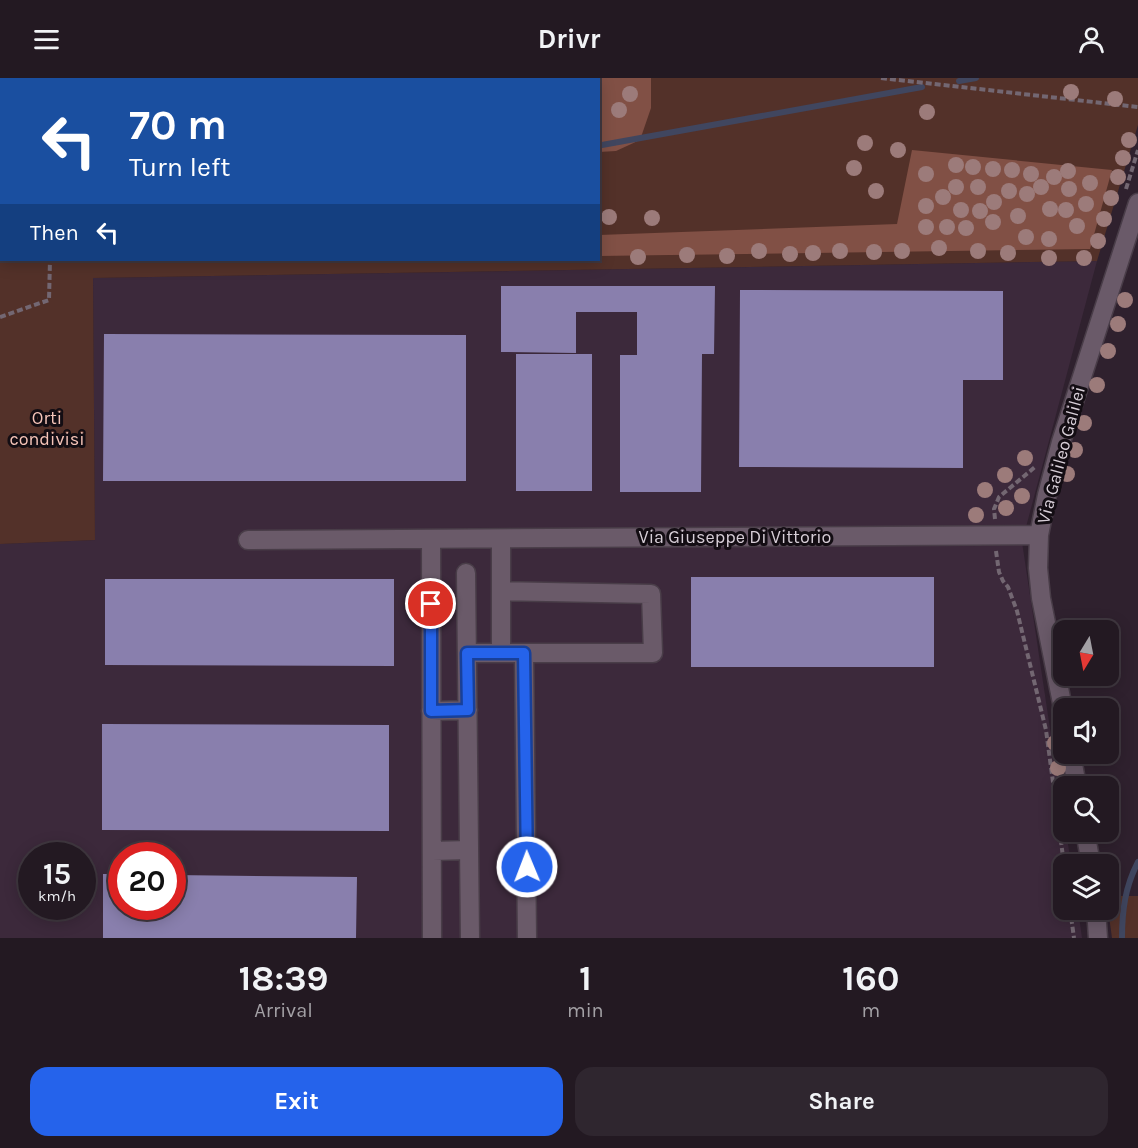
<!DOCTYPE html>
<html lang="en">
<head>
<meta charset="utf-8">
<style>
  body { margin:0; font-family:Karla,sans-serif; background:#2f262f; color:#f1f3f6; height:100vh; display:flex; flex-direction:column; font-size:22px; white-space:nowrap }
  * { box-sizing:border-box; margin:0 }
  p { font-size:20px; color:#a3a0a5 }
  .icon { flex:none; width:33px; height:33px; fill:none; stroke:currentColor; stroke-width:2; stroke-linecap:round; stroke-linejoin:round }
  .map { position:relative; height:860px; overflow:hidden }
  .drawer { display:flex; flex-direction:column; background:#231922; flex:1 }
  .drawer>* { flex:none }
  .banner { position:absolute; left:0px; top:0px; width:600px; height:183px; box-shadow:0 3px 15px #0003,0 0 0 2px #403840; background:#1a4fa0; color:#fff; overflow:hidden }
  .needle { width:39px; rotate:190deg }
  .buttons { position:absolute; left:1053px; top:542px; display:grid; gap:12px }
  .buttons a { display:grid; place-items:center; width:66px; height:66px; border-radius:12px; background:#231922; box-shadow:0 3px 15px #0003,0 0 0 2px #403840; font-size:30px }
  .speed { position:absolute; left:18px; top:764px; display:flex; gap:12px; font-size:30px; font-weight:700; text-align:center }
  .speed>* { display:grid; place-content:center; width:78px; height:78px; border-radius:50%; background:#231922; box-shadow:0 3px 15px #0003,0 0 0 2px #403840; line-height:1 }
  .speed small { font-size:15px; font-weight:400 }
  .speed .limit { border:9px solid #d22; background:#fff; color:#111 }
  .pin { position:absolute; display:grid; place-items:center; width:51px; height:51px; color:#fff; margin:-26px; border:3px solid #fff; border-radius:50%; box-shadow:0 2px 6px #0007 }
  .me { position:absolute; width:66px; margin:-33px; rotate:359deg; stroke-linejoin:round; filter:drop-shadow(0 0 4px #0008) }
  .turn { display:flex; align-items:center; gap:21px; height:126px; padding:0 30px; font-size:27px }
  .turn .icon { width:78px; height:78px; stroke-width:2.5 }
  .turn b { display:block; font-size:42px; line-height:51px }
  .then { display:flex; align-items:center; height:57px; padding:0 30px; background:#0003; gap:12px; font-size:22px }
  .eta { display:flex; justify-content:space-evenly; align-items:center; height:102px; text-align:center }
  .eta b { font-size:36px; font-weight:700; line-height:42px }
  .button { display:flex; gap:12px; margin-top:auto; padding:12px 30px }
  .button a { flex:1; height:69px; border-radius:18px; background:#2563eb; color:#fff; font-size:24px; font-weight:700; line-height:69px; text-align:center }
  .button a+a { background:#2f262f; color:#f1f3f6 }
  header { display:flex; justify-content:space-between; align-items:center; height:78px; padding:0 30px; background:#231922; font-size:27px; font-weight:700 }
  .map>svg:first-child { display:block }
  .built { fill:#3c293b; fill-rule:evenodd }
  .green { fill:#533129 }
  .forest { fill:#815045 }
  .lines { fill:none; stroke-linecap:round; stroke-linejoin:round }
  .stream { stroke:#40465f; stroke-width:6 }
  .building { fill:#897fad }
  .minor-casing { stroke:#493d48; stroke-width:21 }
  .path { stroke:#736772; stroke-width:4; stroke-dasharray:6 3; stroke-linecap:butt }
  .minor { stroke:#6a5a69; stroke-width:18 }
  .tree { fill:#9c7b7a }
  .route-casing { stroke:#184099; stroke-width:15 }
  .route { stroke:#2563eb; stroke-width:10 }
  .labels { text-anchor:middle; stroke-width:6; stroke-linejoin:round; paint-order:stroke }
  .park-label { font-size:18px; fill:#f6c4b8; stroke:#130d13 }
  .street-label { font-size:18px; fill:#d7ced7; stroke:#130d13 }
</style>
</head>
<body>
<header><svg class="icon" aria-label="menu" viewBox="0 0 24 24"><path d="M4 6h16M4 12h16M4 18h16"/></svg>Drivr<svg class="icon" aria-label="person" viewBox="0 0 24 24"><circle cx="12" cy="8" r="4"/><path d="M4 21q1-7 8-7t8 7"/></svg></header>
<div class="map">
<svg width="1138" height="860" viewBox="0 0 1138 860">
  <rect width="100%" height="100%" fill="#2f212e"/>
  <path class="built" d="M1097,183L1022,464L1063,737L1064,753H1066L1071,786H1064V831H1078L1082,860H0V466L95,462L93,200ZM32,777H82V828H32ZM122,777H172V828H122Z"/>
  <path class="green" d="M0,0H111V2H2V140L0,141Z
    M386,0H1138V47L1097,183L93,200L95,462L0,466V150H1L2,182H598V2L382,1Z
    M1109,818H1138V860H1112L1108,831Z"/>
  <path class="forest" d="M470,0H651V30L640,62L616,73L599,74L598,2H471Z
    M912,72L1112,92L1090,171L599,178V157L897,146Z"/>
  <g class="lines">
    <path class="stream" d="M107,2V0
      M959,3L976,0
      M602,67L922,9
      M1122,860C1122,833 1125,809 1138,784"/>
  </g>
  <path class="building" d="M501,208H715L714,276H702L701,414H620V277H637V234H576V275L501,274Z
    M740,212L1003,213V302H963V390L739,389Z
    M104,256L466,257V403H103Z
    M516,276H592V413H516Z
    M691,499H934V589H691Z
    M105,501H394V588L105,587Z
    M102,646L389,647V753L102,752Z
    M103,796H122V828H172V797L357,799L356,860H103Z"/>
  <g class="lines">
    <defs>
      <path id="minor" d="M501,461V575
        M248,462L1039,457
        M431,462L432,860
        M466,495L470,860
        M467,575H653L651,516L501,513
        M524,575L527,860
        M431,633L468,632
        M1064,635L1041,520L1038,490L1039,457L1047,417L1061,364L1138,125
        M1071,675L1077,708
        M1085,753L1091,786
        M432,773L469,772
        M1096,831L1098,860"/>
    </defs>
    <use href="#minor" class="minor-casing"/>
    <path class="path" d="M463,0L467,2
      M881,0L1138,29
      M429,2L434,0
      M570,2L575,0
      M1126,111L1138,72
      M0,144H2
      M0,239L49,222L50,182
      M995,441L994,431L999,419L1035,389
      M996,473L999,494L1003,503L1008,509L1017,533L1046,652L1064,786
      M1070,831L1074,860"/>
    <use href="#minor" class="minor"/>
  </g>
  <g class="tree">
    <circle cx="1071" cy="14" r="8"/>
    <circle cx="630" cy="16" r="8"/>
    <circle cx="1115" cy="21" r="8"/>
    <circle cx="619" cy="32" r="8"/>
    <circle cx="927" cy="34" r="8"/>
    <circle cx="1129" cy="62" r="8"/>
    <circle cx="865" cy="65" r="8"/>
    <circle cx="898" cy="72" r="8"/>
    <circle cx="1123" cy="80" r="8"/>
    <circle cx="956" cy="87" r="8"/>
    <circle cx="973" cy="89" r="8"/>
    <circle cx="854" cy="90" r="8"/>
    <circle cx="993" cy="91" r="8"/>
    <circle cx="1012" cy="92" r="8"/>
    <circle cx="1068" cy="93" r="8"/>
    <circle cx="926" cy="96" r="8"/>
    <circle cx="1031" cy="96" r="8"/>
    <circle cx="1054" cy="99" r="8"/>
    <circle cx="1118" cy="99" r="8"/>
    <circle cx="1090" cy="105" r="8"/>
    <circle cx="956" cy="109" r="8"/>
    <circle cx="978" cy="109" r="8"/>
    <circle cx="1041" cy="109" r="8"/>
    <circle cx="1069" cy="111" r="8"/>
    <circle cx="876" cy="113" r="8"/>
    <circle cx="1009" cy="113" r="8"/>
    <circle cx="1027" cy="116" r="8"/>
    <circle cx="943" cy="119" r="8"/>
    <circle cx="1111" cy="120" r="8"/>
    <circle cx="994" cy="124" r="8"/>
    <circle cx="1086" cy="126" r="8"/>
    <circle cx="926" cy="128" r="8"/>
    <circle cx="1050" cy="131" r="8"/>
    <circle cx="961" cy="132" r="8"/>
    <circle cx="1066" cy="132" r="8"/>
    <circle cx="980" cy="133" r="8"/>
    <circle cx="1018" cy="138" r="8"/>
    <circle cx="609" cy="139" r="8"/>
    <circle cx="652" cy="140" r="8"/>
    <circle cx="1104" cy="141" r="8"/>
    <circle cx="993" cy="144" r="8"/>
    <circle cx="1077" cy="148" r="8"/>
    <circle cx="926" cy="149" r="8"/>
    <circle cx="947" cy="149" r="8"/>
    <circle cx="966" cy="150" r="8"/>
    <circle cx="1026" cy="159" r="8"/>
    <circle cx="1049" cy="161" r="8"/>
    <circle cx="1098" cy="163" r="8"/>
    <circle cx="939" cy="170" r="8"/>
    <circle cx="759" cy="173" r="8"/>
    <circle cx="840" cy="173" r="8"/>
    <circle cx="902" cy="173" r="8"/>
    <circle cx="978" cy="173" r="8"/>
    <circle cx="874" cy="174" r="8"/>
    <circle cx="813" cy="175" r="8"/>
    <circle cx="1008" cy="175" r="8"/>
    <circle cx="790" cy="176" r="8"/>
    <circle cx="687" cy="177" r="8"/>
    <circle cx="727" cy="178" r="8"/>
    <circle cx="638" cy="179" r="8"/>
    <circle cx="1049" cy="180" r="8"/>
    <circle cx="1084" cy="180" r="8"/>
    <circle cx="1125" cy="222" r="8"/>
    <circle cx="1118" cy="246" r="8"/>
    <circle cx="1108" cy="273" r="8"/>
    <circle cx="1097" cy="307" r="8"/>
    <circle cx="1084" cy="345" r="8"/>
    <circle cx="1075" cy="372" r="8"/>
    <circle cx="1025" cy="380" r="8"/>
    <circle cx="1067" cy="396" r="8"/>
    <circle cx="1005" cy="397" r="8"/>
    <circle cx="985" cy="412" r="8"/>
    <circle cx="1022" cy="418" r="8"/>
    <circle cx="1006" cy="430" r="8"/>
    <circle cx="976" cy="437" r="8"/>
    <circle cx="1055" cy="665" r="8"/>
    <circle cx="1058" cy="690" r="8"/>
  </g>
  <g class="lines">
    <defs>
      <path id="route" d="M431,526V633L468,632L467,575H524L527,789"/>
    </defs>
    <use href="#route" class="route-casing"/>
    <use href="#route" class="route"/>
  </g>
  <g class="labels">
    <g class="park-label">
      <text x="47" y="346">Orti<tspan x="47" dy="21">condivisi</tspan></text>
    </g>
    <g class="street-label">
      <text transform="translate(1061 377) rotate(-75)" y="6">Via Galileo Galilei</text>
      <text x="735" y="465">Via Giuseppe Di Vittorio</text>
    </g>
  </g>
</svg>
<div class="buttons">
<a><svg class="needle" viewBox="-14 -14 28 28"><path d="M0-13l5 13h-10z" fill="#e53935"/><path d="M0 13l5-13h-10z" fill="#a3a0a5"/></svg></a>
<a><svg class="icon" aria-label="sound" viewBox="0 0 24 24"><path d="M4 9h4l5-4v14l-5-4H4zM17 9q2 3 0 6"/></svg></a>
<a><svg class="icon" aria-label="search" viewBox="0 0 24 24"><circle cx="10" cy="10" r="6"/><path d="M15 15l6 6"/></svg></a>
<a><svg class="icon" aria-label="layers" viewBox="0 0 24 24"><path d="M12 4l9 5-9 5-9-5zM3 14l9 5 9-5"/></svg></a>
</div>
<div class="speed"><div>15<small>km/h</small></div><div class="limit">20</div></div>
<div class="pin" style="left:431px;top:526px;background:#d93025"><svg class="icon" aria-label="arrive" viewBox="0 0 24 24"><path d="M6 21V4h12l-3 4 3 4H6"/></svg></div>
<svg class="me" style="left:527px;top:789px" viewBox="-20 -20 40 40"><circle r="17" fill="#2563eb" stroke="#fff" stroke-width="3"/><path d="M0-11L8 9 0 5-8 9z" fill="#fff"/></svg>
<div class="banner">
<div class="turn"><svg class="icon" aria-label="left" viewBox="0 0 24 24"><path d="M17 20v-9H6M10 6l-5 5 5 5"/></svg><div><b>70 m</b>Turn left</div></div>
<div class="then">Then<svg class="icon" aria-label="left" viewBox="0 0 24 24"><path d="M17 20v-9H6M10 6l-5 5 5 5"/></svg></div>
</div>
</div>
<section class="drawer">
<div class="eta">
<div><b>18:39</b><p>Arrival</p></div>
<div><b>1</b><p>min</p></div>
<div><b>160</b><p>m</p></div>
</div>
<div class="button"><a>Exit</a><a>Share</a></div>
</section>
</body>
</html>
